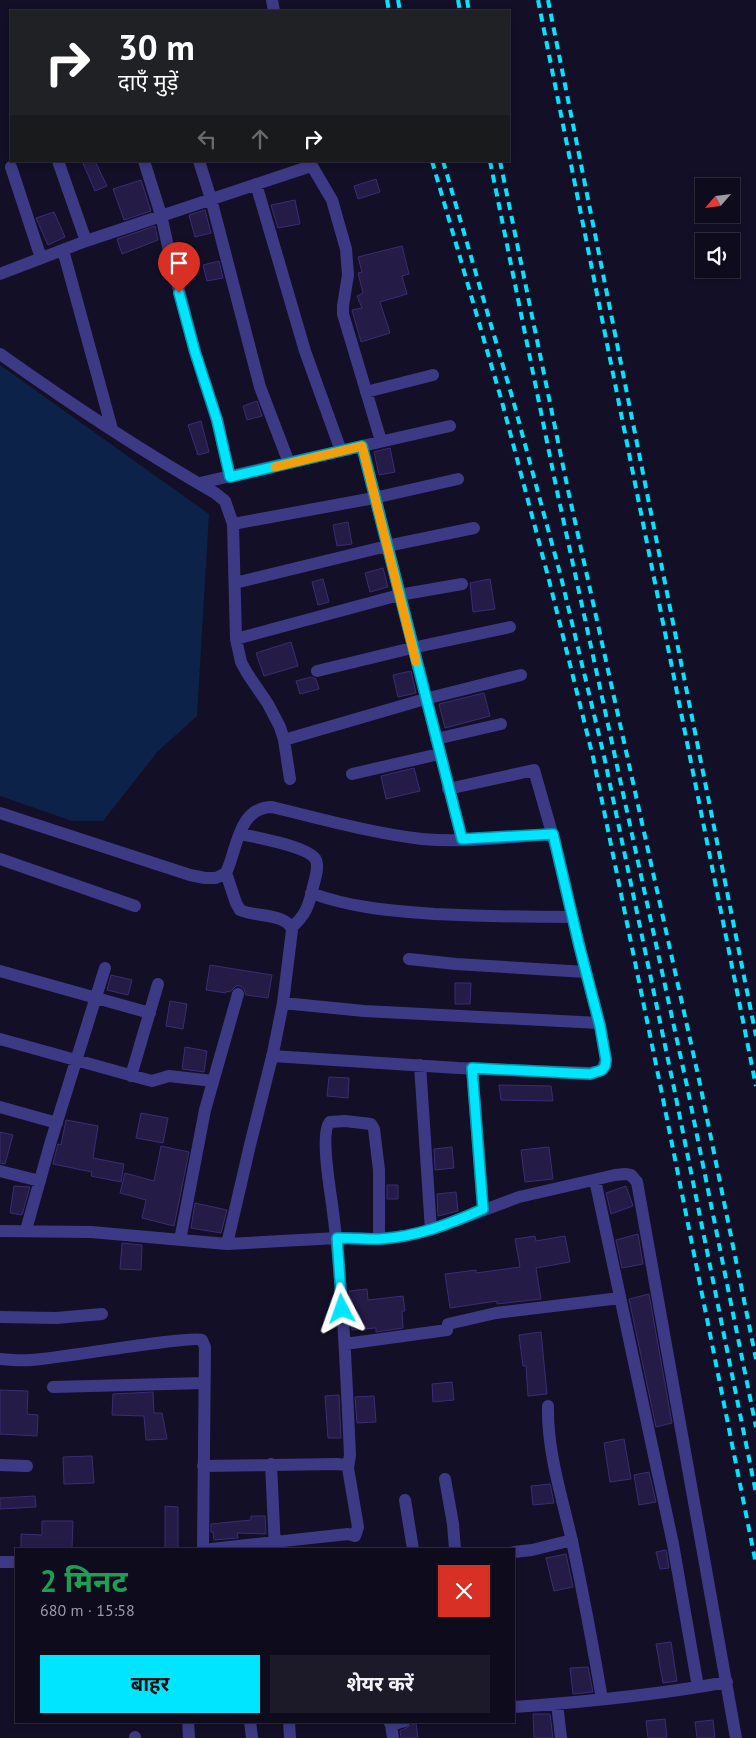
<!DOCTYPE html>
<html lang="hi">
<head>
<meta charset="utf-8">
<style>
  body { margin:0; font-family:"PT Sans","Noto Sans Devanagari",sans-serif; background:#1c1929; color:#f1f3f6; height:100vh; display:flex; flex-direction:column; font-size:19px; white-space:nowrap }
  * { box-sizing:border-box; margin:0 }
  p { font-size:16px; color:#9b9ba3 }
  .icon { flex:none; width:28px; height:28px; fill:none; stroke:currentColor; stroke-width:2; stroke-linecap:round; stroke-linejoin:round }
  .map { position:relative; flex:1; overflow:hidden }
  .panel { position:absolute; left:15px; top:1548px; width:500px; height:175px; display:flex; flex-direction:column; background:#0e0b1c; border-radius:0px; box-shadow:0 2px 8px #0003,0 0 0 1px #2e2b3b }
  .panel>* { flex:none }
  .top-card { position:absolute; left:10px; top:10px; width:500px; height:152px; border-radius:0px; box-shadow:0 2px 8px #0003,0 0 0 1px #2e2b3b; background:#202124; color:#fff; overflow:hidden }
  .needle { width:32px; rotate:242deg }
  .fabs { position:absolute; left:695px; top:178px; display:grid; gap:10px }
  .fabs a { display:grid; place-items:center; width:45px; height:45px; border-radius:0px; background:#0e0b1c; box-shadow:0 2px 8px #0003,0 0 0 1px #2e2b3b; font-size:25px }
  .pin { position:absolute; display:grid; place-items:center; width:42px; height:42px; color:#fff; margin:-51px -21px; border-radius:50% 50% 50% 0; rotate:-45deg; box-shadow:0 0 5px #0007 }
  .pin .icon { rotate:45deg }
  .me { position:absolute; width:55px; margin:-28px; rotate:356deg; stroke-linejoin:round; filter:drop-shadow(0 0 4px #0008) }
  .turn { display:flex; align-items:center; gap:18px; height:105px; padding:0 25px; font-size:22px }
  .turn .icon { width:65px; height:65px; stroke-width:2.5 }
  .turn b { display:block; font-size:35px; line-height:42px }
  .lanes { display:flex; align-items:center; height:48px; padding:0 25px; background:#0003; justify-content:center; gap:25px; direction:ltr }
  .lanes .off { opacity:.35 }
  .round { display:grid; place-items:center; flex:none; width:52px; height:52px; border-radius:0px; background:#1c1929 }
  .headline { display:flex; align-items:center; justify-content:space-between; height:85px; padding:0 25px }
  h1 { font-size:30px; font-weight:700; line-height:38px; color:#1e9e55 }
  .primary-button { display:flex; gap:10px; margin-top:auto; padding:10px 25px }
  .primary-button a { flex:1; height:58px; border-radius:0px; background:#00e5ff; color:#111; font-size:20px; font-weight:700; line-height:58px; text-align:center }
  .primary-button a+a { background:#1c1929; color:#f1f3f6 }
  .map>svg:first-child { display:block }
  .water { fill:#0c2248 }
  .building { fill:#241b47; stroke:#3b2d73 }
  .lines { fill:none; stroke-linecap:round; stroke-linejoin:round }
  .minor { stroke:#3d3a85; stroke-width:12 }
  .rail { stroke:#00e5ff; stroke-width:4; stroke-dasharray:8 6; stroke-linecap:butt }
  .route-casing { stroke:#0095a6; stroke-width:12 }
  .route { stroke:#00e5ff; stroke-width:9 }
  .slow { stroke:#f59e0b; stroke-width:9 }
</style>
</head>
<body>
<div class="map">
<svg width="756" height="1738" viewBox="0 0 756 1738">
  <rect width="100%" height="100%" fill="#130f26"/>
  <path class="water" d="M0,365L209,514L197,716L158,751L103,821H72L0,796Z"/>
  <path class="building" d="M82,161H95L107,186L95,191Z
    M376,179L380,192L358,199L354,186Z
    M141,180L151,211L124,220L113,189Z
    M295,200L300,224L278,228L271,205Z
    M205,210L211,233L195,237L189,215Z
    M54,212L65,237L48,245L36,218Z
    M155,226L158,240L122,254L117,239Z
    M402,246L409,274L402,276L407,294L380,302L390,333L361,342L352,310L362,308L357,296L363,293L358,273L362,272L358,257Z
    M219,261L223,278L207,281L203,265Z
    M257,401L262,416L247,420L243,406Z
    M201,421L209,452L198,455L188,425Z
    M390,448L395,472L379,475L374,452Z
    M348,522L352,544L337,546L333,525Z
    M383,568L388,587L370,592L365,573Z
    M323,579L329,602L318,605L312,582Z
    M490,579L495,609L473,612L470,583Z
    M291,642L298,666L264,676L256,653Z
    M411,671L416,693L398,697L393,675Z
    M311,677L316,679L319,689L300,694L296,681Z
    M484,693L490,716L445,728L439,704Z
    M414,768L420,791L386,799L381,776Z
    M210,965L272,975L268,998L246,995L244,989L240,986H236L230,992L226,991V993L206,990Z
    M111,975L132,980L128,995L107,990Z
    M455,983H471L470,1004H455Z
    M170,1001L187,1004L183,1029L166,1026Z
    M185,1047L207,1051L204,1072L182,1069Z
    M329,1077L349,1078L348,1098L327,1096Z
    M499,1085L551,1086L553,1101L501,1100Z
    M141,1113L168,1118L163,1143L136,1138Z
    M66,1120L98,1126L93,1158L124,1164L121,1182L91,1176L92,1172L53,1164L58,1144L61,1145Z
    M0,1132L13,1135L5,1164L0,1163Z
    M161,1146L189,1152L174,1226L142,1218L146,1200L120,1193L125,1173L154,1181Z
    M452,1147L454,1168L435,1170L434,1149Z
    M549,1147L553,1179L525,1182L521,1150Z
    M387,1185H398V1199H387Z
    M14,1186L30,1187L22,1215L10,1213Z
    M626,1186L633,1206L611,1214L606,1193Z
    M456,1192L458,1211L438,1216L437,1194Z
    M195,1203L227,1210L221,1233L191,1228Z
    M638,1234L643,1264L622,1268L616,1240Z
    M535,1236L536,1241L565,1236L570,1262L536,1268L541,1299L497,1304V1301L450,1308L445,1274L476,1270V1273L520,1267L515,1239Z
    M122,1243L142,1245L141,1270L120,1269Z
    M367,1289L368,1300L403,1296L405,1311H402L403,1328L376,1332V1328L352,1330L349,1291Z
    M649,1294L672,1423L656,1427L629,1299Z
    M541,1332L547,1394L528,1396L526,1366H523L519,1335Z
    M452,1382L454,1400L433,1402L432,1384Z
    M0,1390L28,1391L27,1414L38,1415L37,1436L0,1434Z
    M153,1392L154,1413H162L167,1439L146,1440L144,1416L112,1415L113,1394Z
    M339,1395L341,1438H328L325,1396Z
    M374,1396L376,1422L357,1423L355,1397Z
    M624,1439L631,1479L610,1482L604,1443Z
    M92,1456L94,1483L64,1484L63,1457Z
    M649,1472L656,1502L639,1505L634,1475Z
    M550,1484L554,1503L533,1505L531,1486Z
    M35,1496L36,1507L0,1509V1498Z
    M165,1506L178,1507V1548H165Z
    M251,1516H265L266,1534L237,1533L238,1538L214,1540L213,1532H211V1524L251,1520Z
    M42,1521H73L72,1549H21V1534L42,1535Z
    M666,1550L669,1568L660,1569L656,1552Z
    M566,1554L573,1587L554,1591L546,1558Z
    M671,1642L677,1681L663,1683L656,1644Z
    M588,1667L593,1692L573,1694L570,1668Z
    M533,1714H550L553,1738H534Z
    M665,1719L667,1738H648L646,1721Z
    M713,1720L715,1738H697L695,1722Z
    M416,1723L418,1738H401L400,1731Z"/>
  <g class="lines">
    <path class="minor" d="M272,0L274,11
      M58,161L86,241
      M144,161L161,215L169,251L195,352L217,420L230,477
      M199,161L211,199L260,387L289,463
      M309,161L332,200L346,249L348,275L343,306V314L381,441
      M11,167L41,258
      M256,184L305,351L341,451
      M63,250L112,429
      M0,274L86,241L311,166
      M0,354C69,403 141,451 215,493L225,501L233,524L236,639L241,662L247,673L268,704L280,727L284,740L290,779
      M366,392L433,375
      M362,446L462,839
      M200,483L450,426
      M233,524L374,498L458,479
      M235,583L387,546L474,528
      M236,639L399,595L462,584
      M317,671L412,648L510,627
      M436,739L501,724
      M284,740L425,699L521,675
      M352,774L439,754
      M0,813L190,875L205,878H216L226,873C237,850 238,807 272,807C322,819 371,833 422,839C465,843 510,837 553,834
      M240,834C255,837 310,847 316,860C319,867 315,879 313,887C309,905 306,915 292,927
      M0,859L135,906
      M226,873L236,903L240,910C254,917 288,913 292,930L283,1003L273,1053L250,1145L227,1244
      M311,893C351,908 393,911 435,914C481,916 526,917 572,917
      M409,959L456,964L586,972
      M0,971L150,1013
      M283,1003L364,1011L599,1023
      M0,1039L148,1080L152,1081L169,1076L213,1081
      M272,1056L458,1068L590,1073L602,1070L606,1060L600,1026L579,945L556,847L534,770L448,789
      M420,1065L431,1230
      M472,1068L483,1209
      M131,1076L158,984
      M0,1107L57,1123
      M0,1171L40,1181
      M595,1180L673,1544L698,1687
      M26,1230L51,1141L105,968
      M0,1231L91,1232L227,1244L337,1238L379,1239L404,1236L431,1230L519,1197L615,1175L625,1174L631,1175L637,1182L736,1738
      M180,1240L205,1110L238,994
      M0,1317L56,1318L102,1314
      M345,1344L447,1330L448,1324L496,1313L620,1298
      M0,1359C10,1360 21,1361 31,1360C56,1359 192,1335 202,1340L205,1347L203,1549
      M53,1387L204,1383
      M548,1406C547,1452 562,1497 572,1541C583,1593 593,1646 602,1699
      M271,1464L275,1549
      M0,1465L27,1466
      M203,1466L337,1464L346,1465L348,1468L358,1527L355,1536L348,1534L211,1549
      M348,1468L350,1455C346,1371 343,1287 332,1204C330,1190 320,1131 330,1122L345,1121L371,1124L374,1129L379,1170V1239
      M445,1479L453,1524L455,1549
      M405,1500L413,1549
      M514,1552L532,1550L572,1540
      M0,1562H16
      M557,1704L561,1738
      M514,1707C585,1702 657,1695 727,1682
      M188,1721L189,1738
      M250,1721L252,1738
      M289,1721L290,1738
      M389,1721L391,1725L405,1721
      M391,1725L393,1738
      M135,1737V1738"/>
    <path class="rail" d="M387,0L389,11
      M398,0L400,11
      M458,0L460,11
      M467,0L469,11
      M538,0L756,1086
      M548,0L756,1036
      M432,161L502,402L549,580L593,757L661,1089L756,1564
      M443,161L513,400L561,577L604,756L674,1088L756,1493
      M490,161L557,491L687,1086L756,1427
      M500,161L568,490L700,1084L756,1359"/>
  </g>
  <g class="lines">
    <defs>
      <path id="route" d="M179,293L195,352L217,420L230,477L362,446L462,839L553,834L579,945L600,1026L606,1060L605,1066L602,1070L590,1074L472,1068L483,1209C450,1224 416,1237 379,1239C365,1239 351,1238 337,1238L342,1309"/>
    </defs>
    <use href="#route" class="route-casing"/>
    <use href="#route" class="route"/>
    <path class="slow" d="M275,467L362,446L416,662"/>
  </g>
</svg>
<div class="fabs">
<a><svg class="needle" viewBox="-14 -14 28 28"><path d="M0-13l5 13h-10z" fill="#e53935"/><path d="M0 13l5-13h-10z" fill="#9b9ba3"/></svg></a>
<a><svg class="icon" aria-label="sound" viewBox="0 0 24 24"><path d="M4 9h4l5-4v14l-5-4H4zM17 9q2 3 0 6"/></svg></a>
</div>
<div class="pin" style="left:179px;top:293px;background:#d93025"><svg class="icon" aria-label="arrive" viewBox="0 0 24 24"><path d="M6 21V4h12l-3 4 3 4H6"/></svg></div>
<svg class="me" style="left:342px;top:1309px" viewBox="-20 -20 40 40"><path d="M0-17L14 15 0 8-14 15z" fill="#00e5ff" stroke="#fff" stroke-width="4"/></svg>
<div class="top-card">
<div class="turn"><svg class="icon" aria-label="right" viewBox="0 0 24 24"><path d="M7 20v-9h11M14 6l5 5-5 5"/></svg><div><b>30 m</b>दाएँ मुड़ें</div></div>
<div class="lanes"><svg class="icon off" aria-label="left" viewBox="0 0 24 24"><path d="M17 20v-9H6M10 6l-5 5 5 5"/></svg><svg class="icon off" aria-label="ahead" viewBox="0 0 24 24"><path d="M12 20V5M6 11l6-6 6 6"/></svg><svg class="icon" aria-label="right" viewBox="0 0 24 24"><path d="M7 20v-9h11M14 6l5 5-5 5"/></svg></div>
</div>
<section class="panel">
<div class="headline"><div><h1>2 मिनट</h1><p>680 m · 15:58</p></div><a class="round" style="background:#d93025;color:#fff"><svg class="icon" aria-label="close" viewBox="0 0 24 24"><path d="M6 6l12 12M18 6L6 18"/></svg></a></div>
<div class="primary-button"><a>बाहर</a><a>शेयर करें</a></div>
</section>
</div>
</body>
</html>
